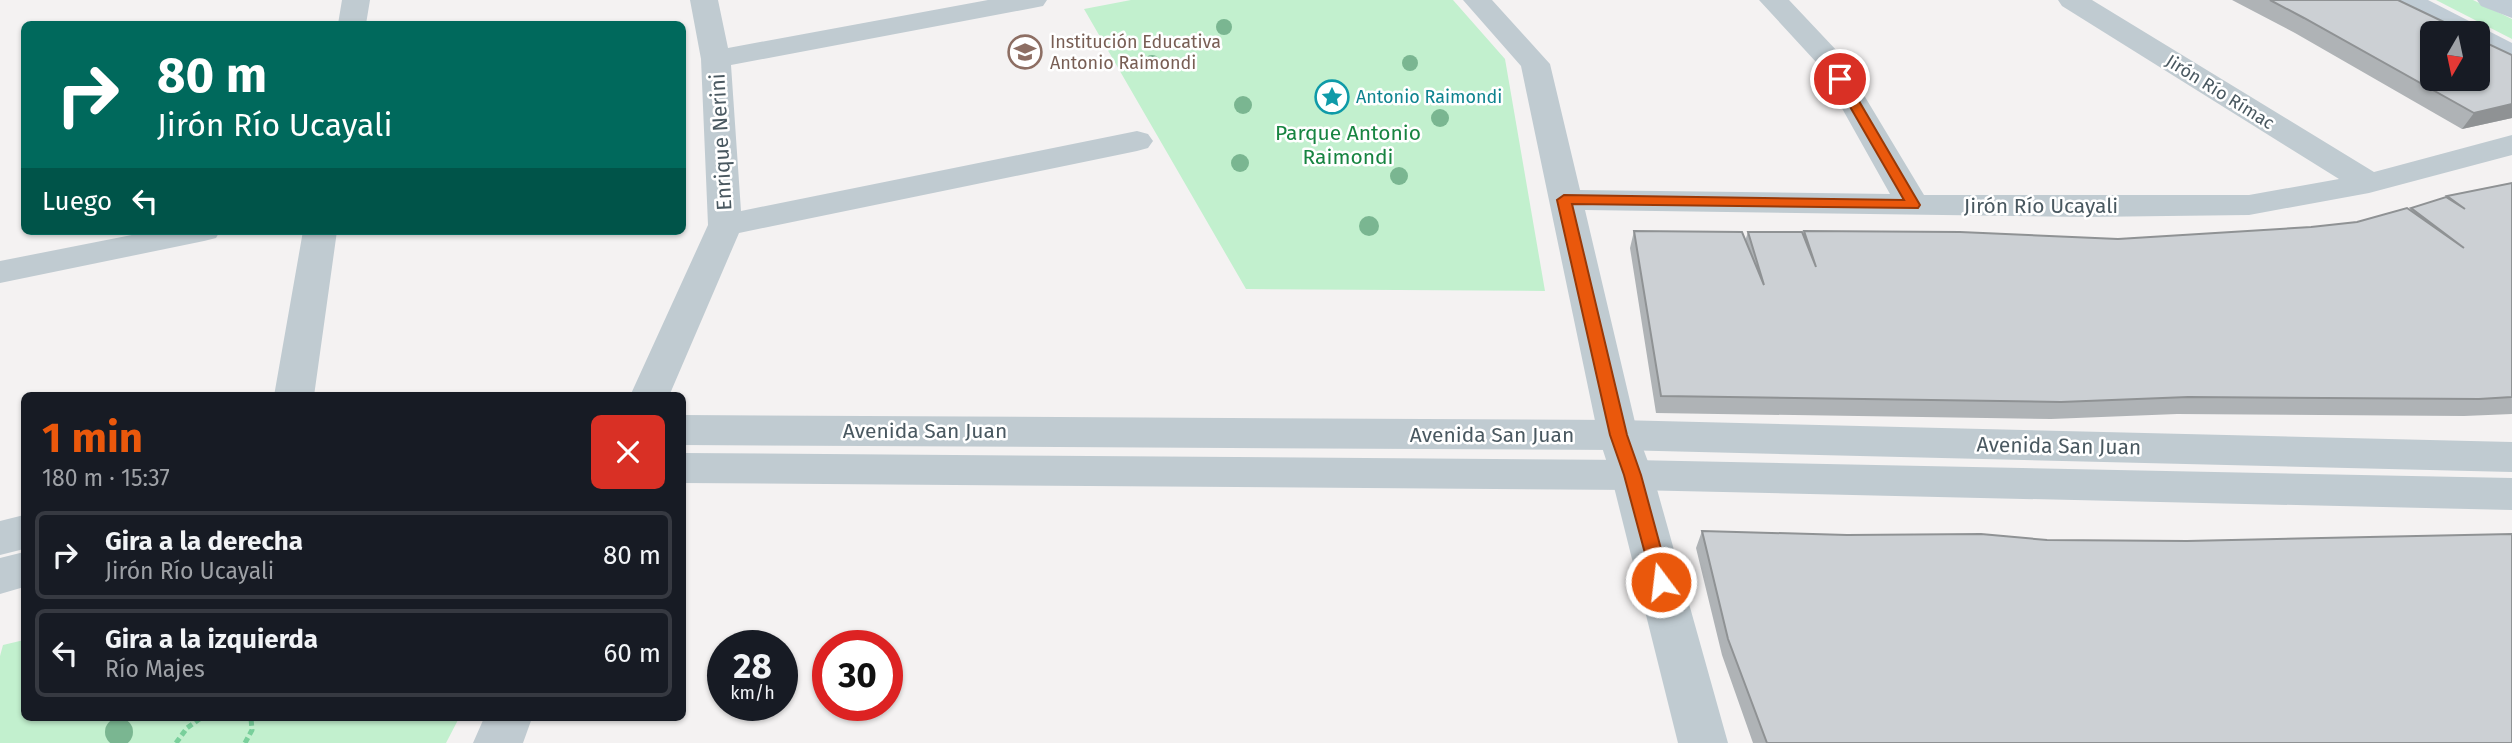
<!DOCTYPE html>
<html lang="es">
<head>
<meta charset="utf-8">
<style>
  body { margin:0; font-family:"Fira Sans",sans-serif; background:#242831; color:#f1f3f6; height:100vh; display:flex; flex-direction:column; font-size:26px; white-space:nowrap }
  * { box-sizing:border-box; margin:0 }
  p { font-size:23px; color:#9ea1a6 }
  .icon { flex:none; width:38px; height:38px; fill:none; stroke:currentColor; stroke-width:2; stroke-linecap:round; stroke-linejoin:round }
  .map { position:relative; flex:1; overflow:hidden }
  .drawer { position:absolute; left:21px; top:392px; width:665px; height:329px; display:flex; flex-direction:column; background:#171b24; border-radius:10px; box-shadow:0 2px 5px #0004 }
  .drawer>* { flex:none }
  .top-card { position:absolute; left:21px; top:21px; width:665px; height:214px; border-radius:10px; box-shadow:0 2px 5px #0004; background:#00695c; color:#fff; overflow:hidden }
  .needle { width:46px; rotate:189deg }
  .buttons { position:absolute; left:2420px; top:21px; display:grid; gap:14px }
  .buttons a { display:grid; place-items:center; width:70px; height:70px; border-radius:10px; background:#171b24; box-shadow:0 2px 5px #0004; font-size:35px }
  .speed { position:absolute; left:707px; top:630px; display:flex; gap:14px; font-size:35px; font-weight:700; text-align:center }
  .speed>* { display:grid; place-content:center; width:91px; height:91px; border-radius:50%; background:#171b24; box-shadow:0 2px 5px #0004; line-height:1 }
  .speed small { font-size:18px; font-weight:400 }
  .speed .limit { border:10px solid #d22; background:#fff; color:#111 }
  .pin { position:absolute; display:grid; place-items:center; width:60px; height:60px; color:#fff; margin:-30px; border:4px solid #fff; border-radius:50%; box-shadow:0 2px 7px #0007 }
  .me { position:absolute; width:77px; margin:-38px; rotate:345deg; stroke-linejoin:round; filter:drop-shadow(0 0 5px #0008) }
  .turn { display:flex; align-items:center; gap:24px; height:147px; padding:0 21px; font-size:32px }
  .turn .icon { width:91px; height:91px; stroke-width:2.5 }
  .turn b { display:block; font-size:49px; line-height:60px }
  .then { display:flex; align-items:center; height:66px; padding:0 21px; background:#0003; gap:14px; font-size:26px }
  .round { display:grid; place-items:center; flex:none; width:74px; height:74px; border-radius:10px; background:#242831 }
  .summary { display:flex; align-items:center; justify-content:space-between; height:119px; padding:0 21px }
  h1 { font-size:42px; font-weight:700; line-height:52px; color:#ea580c }
  ul { padding:0; list-style:none }
  li { display:flex; align-items:center; gap:21px; height:88px; margin:0 14px 10px; padding:0 7px; border:4px solid #363941; border-radius:10px }
  li div { flex:1 }
  li b { display:block; font-size:26px }
  li em { font-style:normal }
  .map>svg:first-child { display:block }
  .green { fill:#c2f0ce }
  .lines { fill:none; stroke-linecap:round; stroke-linejoin:round }
  .path { stroke:#79cf9b; stroke-width:5; stroke-dasharray:6 3.5; stroke-linecap:butt }
  .pedestrian { fill:#c0cbd1; fill-rule:evenodd }
  .minor { fill:#c0cbd1; fill-rule:evenodd }
  .tertiary { fill:#c0cbd1; fill-rule:evenodd }
  .secondary { fill:#c0ccd5; fill-rule:evenodd }
  .tree { fill:#7ab691 }
  .wall { fill:#afb3b6 }
  .shaded-wall { fill:#8f9294 }
  .building { fill:#ccd0d4; stroke:#8f9294; stroke-width:2 }
  .route { fill:#ea580c; stroke:#983908; stroke-width:2 }
  .labels { text-anchor:middle; stroke-width:5; stroke-linejoin:round; paint-order:stroke }
  .far-education-label { font-size:18px; fill:#785e54; stroke:#fff; text-anchor:start }
  .far-street-label { font-size:18px; fill:#495860; stroke:#fff }
  .far-culture-label { font-size:18px; fill:#0d838f; stroke:#fff; text-anchor:start }
  .park-label { font-size:21px; fill:#178441; stroke:#fff }
  .street-label { font-size:21px; fill:#495860; stroke:#fff }
</style>
</head>
<body>
<div class="map">
<svg width="2512" height="743" viewBox="0 0 2512 743">
  <rect width="100%" height="100%" fill="#f4f2f2"/>
  <path class="green" d="M1131,0H1453L1505,59L1545,291L1246,289L1084,9Z
    M2436,0H2473L2512,19V39Z
    M24,640V718H459L446,743H0V656L3,645Z"/>
  <g class="lines">
    <path class="path" d="M176,743L187,728L201,718
      M245,743L252,730L251,718"/>
    <path class="pedestrian" d="M152,231H220L216,238L204,241L0,283V261Z"/>
    <path class="minor" d="M342,0H370L366,24H338Z
      M690,0H718L728,48L988,0H1047L1043,6L1033,8L731,65L741,211L1137,131L1148,134L1153,141L1148,148L1137,151L739,233L669,396H630L708,225L701,59Z
      M1463,0H1492L1550,64L1580,190L1890,194L1816,62L1759,0H1789L1838,52L1924,195H2249L2339,179L2062,6L2058,0H2092L2374,172L2512,135V155L2369,193L2249,215L2086,217L1585,210L1638,435L1653,475L1728,743H1678L1611,475L1598,435L1521,66Z
      M303,231H337L314,396H274Z
      M484,718H532L523,743H473Z"/>
    <path class="tertiary" d="M682,415L1618,420L2512,442V472L1618,450L682,445Z
      M682,453L1632,460L2512,478V510L1632,490L682,483Z
      M24,515V549L0,555V521Z
      M24,552V587L0,594V558Z"/>
    <path class="secondary" d="M2393,0H2428L2512,43V64L2478,49V33H2450L2397,6Z
      M2477,0H2512V18L2481,6Z"/>
  </g>
  <g class="tree">
    <circle cx="1224" cy="27" r="8"/>
    <circle cx="1152" cy="63" r="8"/>
    <circle cx="1410" cy="63" r="8"/>
    <circle cx="1243" cy="105" r="9"/>
    <circle cx="1440" cy="118" r="9"/>
    <circle cx="1240" cy="163" r="9"/>
    <circle cx="1399" cy="176" r="9"/>
    <circle cx="1369" cy="226" r="10"/>
    <circle cx="119" cy="732" r="14"/>
  </g>
  <path class="wall" d="M2232,0H2398L2512,55V118L2462,129L2295,33Z
    M2512,183V414L2464,416L2177,414L2051,419L1656,413L1630,248L1634,231L1745,241L1748,232L1803,235L1804,231L2118,239L2311,227L2357,222L2410,210L2411,208L2446,197L2447,196Z
    M1702,531L2047,540L2187,541L2512,743H1753L1722,655L1696,548Z"/>
  <path class="shaded-wall" d="M2512,104V118L2462,129L2474,113Z"/>
  <path class="building" d="M2270,0H2398L2467,33H2432V79H2478V39L2512,55V104L2474,113L2304,18Z
    M2512,183V397L2479,399L2188,397L2061,402L1661,396L1634,231L1742,232L1764,285L1748,232H1802L1816,267L1804,231L1960,232L2118,239L2311,227L2357,222L2407,208L2464,248L2411,208L2446,197L2465,209L2447,196Z
    M1702,531L1847,535L1981,534L2047,540L2187,541L2512,534V743H1767L1728,639Z"/>
  <path class="route" d="M1840,75L1846,79L1920,205L1918,208L1572,204L1627,435L1641,475L1670,582L1667,587L1661,589L1654,587L1624,475L1610,435L1557,200L1564,195L1904,200L1834,79Z"/>
  <defs>
    <symbol id="school-ring" viewBox="-11 -11 22 22"><circle r="9.5" fill="#fff" stroke="#8d6e63" stroke-width="1.5"/><path d="M0-5L7-2L0 1L-7-2ZM-4 1L0 2.5L4 1V4Q0 6-4 4Z" fill="#8d6e63"/></symbol>
    <symbol id="sight-ring" viewBox="-11 -11 22 22"><circle r="9.5" fill="#fff" stroke="#0f9aa8" stroke-width="1.5"/><path d="M0-6L1.8-2.2L6-1.7L2.9 1.2L3.7 5.4L0 3.3L-3.7 5.4L-2.9 1.2L-6-1.7L-1.8-2.2Z" fill="#0f9aa8"/></symbol>
  </defs>
  <g fill-rule="evenodd">
    <use href="#school-ring" x="1006" y="33" width="38" height="38"/>
    <use href="#sight-ring" x="1313" y="78" width="38" height="38"/>
  </g>
  <g class="labels">
    <g class="far-education-label">
      <text x="1050" y="48">Institución Educativa<tspan x="1050" dy="21">Antonio Raimondi</tspan></text>
    </g>
    <g class="far-street-label">
      <text transform="translate(2220 92) rotate(32)" y="6">Jirón Río Rímac</text>
    </g>
    <g class="far-culture-label">
      <text x="1356" y="103">Antonio Raimondi</text>
    </g>
    <g class="park-label">
      <text x="1348" y="140">Parque Antonio<tspan x="1348" dy="24">Raimondi</tspan></text>
    </g>
    <g class="street-label">
      <text transform="translate(721 142) rotate(-93)" y="7">Enrique Nerini</text>
      <text x="2041" y="213">Jirón Río Ucayali</text>
      <text x="925" y="438">Avenida San Juan</text>
      <text x="1492" y="442">Avenida San Juan</text>
      <text transform="translate(2059 446) rotate(1)" y="7">Avenida San Juan</text>
    </g>
  </g>
</svg>
<div class="buttons">
<a><svg class="needle" viewBox="-14 -14 28 28"><path d="M0-13l5 13h-10z" fill="#e53935"/><path d="M0 13l5-13h-10z" fill="#9ea1a6"/></svg></a>
</div>
<div class="speed"><div>28<small>km/h</small></div><div class="limit">30</div></div>
<div class="pin" style="left:1840px;top:79px;background:#d93025"><svg class="icon" aria-label="arrive" viewBox="0 0 24 24"><path d="M6 21V4h12l-3 4 3 4H6"/></svg></div>
<svg class="me" style="left:1661px;top:582px" viewBox="-20 -20 40 40"><circle r="17" fill="#ea580c" stroke="#fff" stroke-width="3"/><path d="M0-11L8 9 0 5-8 9z" fill="#fff"/></svg>
<div class="top-card">
<div class="turn"><svg class="icon" aria-label="right" viewBox="0 0 24 24"><path d="M7 20v-9h11M14 6l5 5-5 5"/></svg><div><b>80 m</b>Jirón Río Ucayali</div></div>
<div class="then">Luego<svg class="icon" aria-label="left" viewBox="0 0 24 24"><path d="M17 20v-9H6M10 6l-5 5 5 5"/></svg></div>
</div>
<section class="drawer">
<div class="summary"><div><h1>1 min</h1><p>180 m · 15:37</p></div><a class="round" style="background:#d93025;color:#fff"><svg class="icon" aria-label="close" viewBox="0 0 24 24"><path d="M6 6l12 12M18 6L6 18"/></svg></a></div>
<ul>
<li><svg class="icon" aria-label="right" viewBox="0 0 24 24"><path d="M7 20v-9h11M14 6l5 5-5 5"/></svg><div><b>Gira a la derecha</b><p>Jirón Río Ucayali</p></div><em>80 m</em></li>
<li><svg class="icon" aria-label="left" viewBox="0 0 24 24"><path d="M17 20v-9H6M10 6l-5 5 5 5"/></svg><div><b>Gira a la izquierda</b><p>Río Majes</p></div><em>60 m</em></li>
</ul>
</section>
</div>
</body>
</html>
